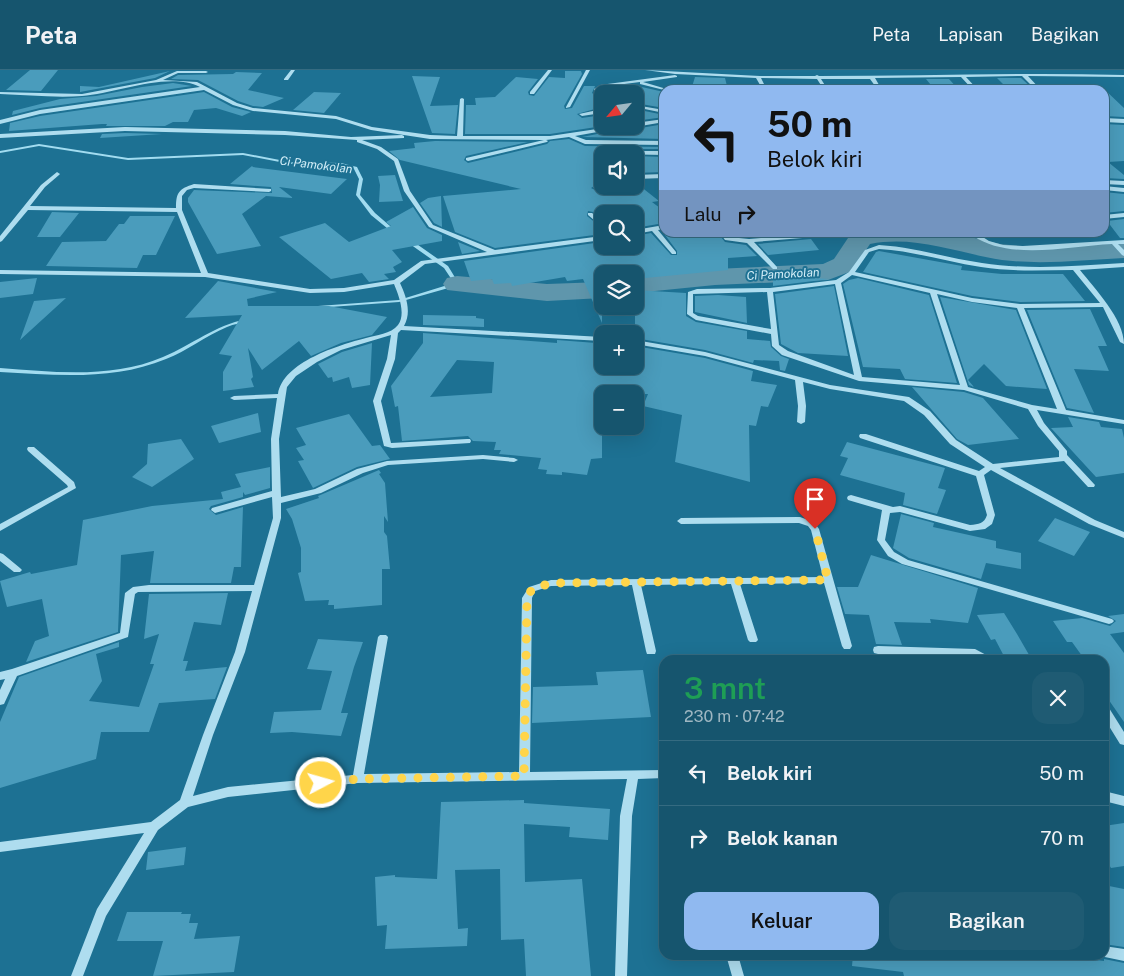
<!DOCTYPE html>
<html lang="id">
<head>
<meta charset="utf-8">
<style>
  body { margin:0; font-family:"Public Sans",sans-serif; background:#1f5b73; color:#f1f3f6; height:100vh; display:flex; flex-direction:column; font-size:19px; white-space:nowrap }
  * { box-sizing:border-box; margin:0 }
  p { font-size:16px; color:#9eb7c2 }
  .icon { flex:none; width:28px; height:28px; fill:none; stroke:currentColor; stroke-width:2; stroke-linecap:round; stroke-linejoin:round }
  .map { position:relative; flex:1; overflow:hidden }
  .sheet { position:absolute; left:659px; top:585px; width:450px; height:305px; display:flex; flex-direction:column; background:#16556e; border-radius:15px; box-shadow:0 5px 20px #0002,0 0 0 1px #356b81 }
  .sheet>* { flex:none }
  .hud { position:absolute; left:659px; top:15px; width:450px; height:152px; border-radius:15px; box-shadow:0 5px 20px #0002,0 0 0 1px #356b81; background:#90b9f0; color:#111; overflow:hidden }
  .needle { width:32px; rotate:241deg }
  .fabs { position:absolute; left:594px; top:15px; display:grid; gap:10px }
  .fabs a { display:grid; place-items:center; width:50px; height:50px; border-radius:10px; background:#16556e; box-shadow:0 5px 20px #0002,0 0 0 1px #356b81; font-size:25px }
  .pin { position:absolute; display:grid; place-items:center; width:42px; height:42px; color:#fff; margin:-51px -21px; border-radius:50% 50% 50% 0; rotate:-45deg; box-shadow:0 0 5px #0007 }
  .pin .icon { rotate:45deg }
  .me { position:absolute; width:55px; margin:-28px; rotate:84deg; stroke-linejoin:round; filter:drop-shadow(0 0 4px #0008) }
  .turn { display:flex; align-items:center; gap:18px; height:105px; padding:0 25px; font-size:22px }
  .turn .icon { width:65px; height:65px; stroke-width:2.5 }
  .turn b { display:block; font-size:35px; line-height:42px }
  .then { display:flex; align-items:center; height:48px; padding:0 25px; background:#0003; gap:10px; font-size:19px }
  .round { display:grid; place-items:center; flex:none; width:52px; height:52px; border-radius:15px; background:#1f5b73 }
  .headline { display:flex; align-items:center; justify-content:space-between; height:85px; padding:0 25px }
  h1 { font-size:30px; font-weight:600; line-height:38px; color:#1e9e55 }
  .action { display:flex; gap:10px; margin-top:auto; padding:10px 25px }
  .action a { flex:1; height:58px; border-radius:15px; background:#90b9f0; color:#111; font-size:20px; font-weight:600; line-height:58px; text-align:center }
  .action a+a { background:#1f5b73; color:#f1f3f6 }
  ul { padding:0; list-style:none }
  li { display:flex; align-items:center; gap:15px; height:65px; padding:0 25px; border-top:1px solid #356b81 }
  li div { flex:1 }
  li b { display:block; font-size:19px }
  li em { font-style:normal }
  header { display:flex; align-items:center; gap:30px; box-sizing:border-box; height:70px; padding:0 25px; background:#16556e; border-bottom:1px solid #356b81 }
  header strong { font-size:24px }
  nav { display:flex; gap:28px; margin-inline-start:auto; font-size:18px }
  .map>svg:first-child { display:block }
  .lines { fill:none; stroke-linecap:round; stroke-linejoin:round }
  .stream { fill:#a2dcf0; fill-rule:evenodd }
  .river { fill:#5f96ac; fill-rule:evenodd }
  .building { fill:#4a9cbc; fill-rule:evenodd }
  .minor { fill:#aeddef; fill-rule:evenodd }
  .route { stroke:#ffd54a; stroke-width:9; stroke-dasharray:0 16.2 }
  .labels { text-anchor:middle; stroke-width:4; stroke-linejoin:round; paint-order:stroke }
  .far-water-label { font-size:12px; font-style:italic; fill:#d3eef8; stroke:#1d7193 }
</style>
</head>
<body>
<header>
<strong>Peta</strong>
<nav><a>Peta</a><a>Lapisan</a><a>Bagikan</a></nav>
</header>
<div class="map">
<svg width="1124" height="906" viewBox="0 0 1124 906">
  <rect width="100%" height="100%" fill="#1d7193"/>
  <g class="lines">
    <path class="stream" d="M39,74L128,88L243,83L290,92L341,93L357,97L363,109L360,125L375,143L397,162L393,163L371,145L356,125L359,109L354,99L341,95L290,94L243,85L128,90L39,76L0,83V81Z
      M407,170H411L448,196L459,214V215L399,232L316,238V236H318L399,230L454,213L444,198L407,172Z
      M247,249H249V251C241,253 234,254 227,257C205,266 187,281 166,289C113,311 56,305 0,302V298C54,302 112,309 163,287C194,274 213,256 247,249Z"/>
    <path class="river" d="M852,162H949L1000,174L1033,177L1124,172V188C1083,190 1042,195 1002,190C957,183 916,165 870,174L852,201L828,210L715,215L635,223V207L715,199L823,194L834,189Z
      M457,206L547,214L602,212V228L547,231L447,220L443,214L447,208Z"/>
  </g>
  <path class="building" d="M30,0H58L41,21L6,20Z
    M170,1L155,8L80,22V16L99,17Z
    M565,1H581L582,4L564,36L565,39L572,38L584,16H595L592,23L602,30V37L577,44L582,48L602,45L603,56L550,64H465L466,35H476L475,28L495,27L516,7L538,9L528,22L529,25L534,26L549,7L565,8Z
    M236,2L262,3L248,20L284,28L263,37L253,36L238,31L198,10L171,9L178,5L233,4Z
    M412,6L440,7L430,36L458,35L455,64L432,63Z
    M695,7L725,8L728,20H691Z
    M997,8H1021L1033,19H1008Z
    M926,9H949L959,20H935Z
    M173,13L192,16L40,38L12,45L13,41L60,29L96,26L142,17Z
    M633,15L664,22V38L635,33V24H603L600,22L602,19Z
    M1104,19L1124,38V47L1104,46Z
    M204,22L232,37L251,42L242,46L216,38L194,40L188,52H173L165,56H106L107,54H102L9,61L10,53L40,46Z
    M314,22L341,23L324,43L293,40Z
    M635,39L664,45V47L635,51Z
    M664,54V69L582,67L633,57L635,59Z
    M1104,54L1124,55V91L1108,92L1124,105V109L1104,108Z
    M125,63L162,64L100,68L102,64Z
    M569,69L585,76L664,77V79H616L612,84L601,83L595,88L602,95V111L591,118L597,121L606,116H640L659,131L652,132L664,141V153L635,158V144H602V149L593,142L588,141L587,146L602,158V164L495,178L455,162L443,126L521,119L400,90L389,81L415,78L414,73L435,71L528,72L466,86L464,90L468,93L547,74L550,71Z
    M635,86L664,87V102L635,103Z
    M252,96L253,97L347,109L331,124L279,117L293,128L266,126L242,144L261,176L217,184L188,132V128L194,120L272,123L271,117L230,114Z
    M395,105L403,131L379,132L380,115L378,106Z
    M1104,122L1124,124V141L1104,143Z
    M441,126L442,157L434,153L420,133L428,128Z
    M413,137L427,158L442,165V171L392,180L402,192L393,197L396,202L384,204L389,209L369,212L362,203L331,209L279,167L325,153L349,172L391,156L386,152Z
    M52,142L79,143L60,167H37Z
    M130,146H175L156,185H143L137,198L46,196L62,172L106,171L119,154H124Z
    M1124,149V168H1120L1107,151Z
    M662,161L717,162L725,172L746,175L757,186L728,188V200L635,209V204H602V253L583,209L567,211L565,207L512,216L511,213L494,214L492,209L471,211L464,191L602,172V176H635V166L651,163L671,185H677V181Z
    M728,162H800L749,167L730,165Z
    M811,169L819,180L768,185L758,174Z
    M458,172L480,181L462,184Z
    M879,181L962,196L961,200L1002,204H1063L1085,231L1020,232L972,226L863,202L876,182Z
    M773,206L830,209L773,216Z
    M37,208L33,224L0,228V212Z
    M858,208L929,225L957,313L905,309L900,299L863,297L843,214L849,210Z
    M218,211L277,222L247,229L248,236H329L387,247L372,265L341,273L311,286L299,271L262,300L248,278L253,307L251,309L254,317L223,321V302L232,286L219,284L242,245L185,248Z
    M834,216L848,286L798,283L781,274L775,224Z
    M635,220L686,223V246L696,252L747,261V269L770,271L771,277L781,286L789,289L785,301L780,300L779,291L754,290L753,293L705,280L635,268Z
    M718,225L746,227L747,253L695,242V226Z
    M940,227L1016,240L1047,319L1006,316L984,294L968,310L974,317L969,315Z
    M66,228L20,270L34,231Z
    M1090,239L1107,276H1098L1109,301L1074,299L1094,343L1067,338L1027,240Z
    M423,245L476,246V248L484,249V257L423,255Z
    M423,263L557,273V270L596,273L597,277L602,278V296H635V276L705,288L753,301L751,311L777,315L768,337L761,336L756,356L749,355L750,412L675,392L682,345L643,336L648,324H602V388L591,389L587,405L562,402V405L546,404L547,400L538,399L541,388L499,384L501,380H494L496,372L473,371L468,366L402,371L398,336L395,337L391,316L423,273ZM457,290L494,292L492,323L430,327Z
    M372,273L370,315L352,318L349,307L333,312L332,307L328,308L318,294L342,282Z
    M912,317L964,322L983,328L1019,369L968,375L957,369Z
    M258,343L261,362L219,373L211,356Z
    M349,344L372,376L380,375L390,389L357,397L313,418L298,391L304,390L296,378L306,375L296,358Z
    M1068,347L1099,352L1101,357L1122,359L1124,368V403L1096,407L1051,358L1073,357Z
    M181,369L194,389L152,417L132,407L147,394L148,374Z
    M847,372L945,398L938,418L946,420L937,444L903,435L905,423L840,405L848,388L840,386Z
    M270,397V418L245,425L243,422V427L211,436L209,439L216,445L243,437L241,497H234L231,513H150L154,481L121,485L118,562L26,592L35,571L49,566L42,529L7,537L0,511L30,502L31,504L77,495L83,450L152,436L223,429L221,422L241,417L235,404Z
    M379,400L381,403L379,404L385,413L388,452L384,446V462L387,466L390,499H382V535L334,539V535H328L329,530L305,531L298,503L301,502V478L292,449L286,439L319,428L318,426Z
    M901,444L934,453L933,457L996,471V478L1021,483V499L986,493L981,509L909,488L893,478Z
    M1055,448L1090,462L1074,486L1038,471Z
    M871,485L978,518L968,553L930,549L931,553L894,552L902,575L876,574L869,545L845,544L837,517H858Z
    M228,523L221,555L194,552L183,591H188L185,601L227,597L215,629L159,633L149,662H101L96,689L0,718V652L19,607L119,572V577L96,584L102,611L89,631L139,637L154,594H150L159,564L144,569L149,524Z
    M1004,543L1017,564L1032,590H1006L995,569L991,570L977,545Z
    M1124,544V562L1110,564L1124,583V652L1104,623V590H1085L1072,572H1067L1053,551L1082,548L1110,556L1116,551L1108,546Z
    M318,569L363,572L354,597L341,643H348L341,666L292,662L270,663L274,642L321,640L332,601L307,599Z
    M643,600L651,647L532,653L533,617L598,615L596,602Z
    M524,730V733L610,739L608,770L569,767L570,757L524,754L525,812L582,809L591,906H526L524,869L501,870L500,799L455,800L458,859L468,858L467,876L385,879L387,855L377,856L375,807L395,805V807L437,809L441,732Z
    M1124,753V796L1111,798L1104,786V756Z
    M186,777L184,795L146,800L148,782Z
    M1104,815L1124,819V877L1104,874Z
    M127,842H182L181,844H191L189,853H198L194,869L240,866L234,902L153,906L163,871H117Z
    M853,885H1051L1104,891V889L1124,893V906H904L903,902L852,896Z"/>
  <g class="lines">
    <path class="minor" d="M291,0H295L288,10H284V9Z
      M548,0H552L534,24H530V22Z
      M586,0H590L570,37L566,38V37Z
      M645,0L760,6H815L817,5L819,6C921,6 1022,2 1124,5V7L1028,6L1041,20H1036L1022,6L966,7L978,20H973L961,7L875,8L882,20H878L870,9H821L828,20H824L817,9L761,8L767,20H763L756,8L675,4Z
      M177,1H206L208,2L206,3H178L163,10L197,12L237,33L253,38L336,46L372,57L430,65L457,66L460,29L462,28L464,29L463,66H550L617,56H631L575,66L586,70L664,71V75L585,74L569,67L546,70L548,71L547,72L468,91L466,90V88L544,70L430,69L371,60L336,49L253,41L233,35L204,20L40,44L0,54V50L40,40L200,17C168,1 116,24 82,26C56,28 26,25 0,24V22L82,24L156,10Z
      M675,5L677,6V7L643,12L670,20H664L640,14V12L601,17L598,22L602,25V28L594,23V19L600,15Z
      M635,35L664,40V43L635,37Z
      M602,39V43L582,46L579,44Z
      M1104,48L1124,49V53L1104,52Z
      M664,49V52L635,57L634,56L635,53Z
      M125,57L285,61L351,67L402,65L404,66V68L362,70L381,77L398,89L410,121L433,155L495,180L602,166V170L425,194L400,213C406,226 412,242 404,256L602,267V271L401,260L398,263L395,289L381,331L391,373L467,369H470L471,371L470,373L392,378L384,376L373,331L387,289L391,265L341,280L317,292L296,306L287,317L279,369L281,427L315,419L357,399L387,391L483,385L514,388L518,390L514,392L483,389L388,395L363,403L321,423L281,433V448L245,582L213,665L193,726L228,717L353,705L378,567L380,565H386L388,567L364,704L519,702L522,528L529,517L551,510L823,507L811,460L808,456L799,453L681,454L677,451L681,448L800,447L814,452L819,459L852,576L850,579H844L842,576L824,513L740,514L758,570L756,572H750L748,570L731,514L641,515L656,581L655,584H647L646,581L632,515L551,516L535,521L532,528L530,702L664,700V708L638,709L632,746L627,906H615L620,746L627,709L358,713L228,727L188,737L158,760L106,846L83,906H71L97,839L144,763L0,782V772L151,752L180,730L203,665L235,582L252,521L138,522L135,524L128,567L17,606L4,634L0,635V620L5,609L0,610V602L12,599L120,563L125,523L133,517L149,515H254L273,448L272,427L215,443L211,440L212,438L272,421L271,369L277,328L234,330L230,328L234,326L278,324C283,292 339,275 366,268C376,265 391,264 398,255C406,244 399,226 394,214L344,222L310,223L205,207L0,204V200L201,203L177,142L28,140L2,171L0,172V166L41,115L57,102L60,104L59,105L45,117L30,136L176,138C176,122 179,119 194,114L271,119V121L269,122L194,118L187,120L182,126V140L208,203L310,219L344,218L394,210L421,191L487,182L429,157L404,121L394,91L377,79L357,72V70L285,65L125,61L0,68V64Z
      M616,81H664V85L614,84Z
      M602,84V93L597,88Z
      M664,104V108L635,109V105Z
      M1104,110L1124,111V115L1104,114Z
      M602,113V116H604L596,119L593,117Z
      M1104,116L1124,118V122L1104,120Z
      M588,143H592L602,151V156L600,155L588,145Z
      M1124,143V147L1104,149V145Z
      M664,155V159L658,160L676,182V184H672L652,161L635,164V160Z
      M719,162H725L729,167L749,169L815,163L818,165L815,167L754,172L777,197V199H773L747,173L725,170Z
      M974,162H980L978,164L989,171L1003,175L1023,176L1124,170V174H1118L1124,180V186L1122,185L1112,174C1069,176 1011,191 973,166L972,165Z
      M879,175C914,177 947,188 982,193C1029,200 1077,196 1124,193V197L1080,200C1095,219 1124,249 1124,274L1120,272L1103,237L1024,238L1066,340L1124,350V354L1037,340L1044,353L1067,381V385L1095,415L1094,417H1088L1064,391L1000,398L1095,450L1124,462V468L1089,454L991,400L984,405L995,445L992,454L985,459L970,461L900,442L890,443L885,470L894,482L908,490L1112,549L1114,551L1112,553L1109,554L902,494L888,486L877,470L882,440L848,430L847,428L848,426L851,425L893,437L900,436L970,455C979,454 984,454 987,445L976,406L860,368L859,366L860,364H866L979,401L985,397L950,374L924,345L904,331L830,319L803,312L806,336L805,352L801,354L797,352L798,336L795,310L705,286L635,274V270L705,282L830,315L909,327L930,341L956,370L993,394L1059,387V381L1038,356L1028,339L964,320L859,311L782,285L772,276L771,264L696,250L687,244L688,222L697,219L770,218L836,210L849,202L865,180ZM879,179C914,181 947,192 981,197C1012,202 1042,200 1073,200L1100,233L1020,234L972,228L855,202L869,182ZM852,205L930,223L960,315L862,307L841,213ZM835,214L854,305L788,281L779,275L773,222ZM767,222L771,259L698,246L693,243V224ZM937,224L972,232L1017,238L1057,339L1032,335L968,317Z
      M28,377H34L74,412L76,418L0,461V454L68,417L67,415L28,381L27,379Z
      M0,483L3,484L20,498L22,500L20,502H14L0,491Z
      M878,576L975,579L990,587L991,590H978L973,587L878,584L874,583L873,580L874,577Z
      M1104,637L1109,638L1124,662V675L1120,674L1104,648Z
      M1104,721L1124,726V736L1104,731Z
      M1104,876L1124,879V891L1100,886L1099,885H1104Z
      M726,885H738L744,906H732Z"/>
  </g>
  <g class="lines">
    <path class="route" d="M321,713L358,709L524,706L527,528L532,519L551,513L828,510L815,459"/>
  </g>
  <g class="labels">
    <g class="far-water-label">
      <text transform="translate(316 95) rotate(7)" y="4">Ci Pamokolan</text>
      <text transform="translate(783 204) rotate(-3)" y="4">Ci Pamokolan</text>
    </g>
  </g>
</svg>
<div class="fabs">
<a><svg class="needle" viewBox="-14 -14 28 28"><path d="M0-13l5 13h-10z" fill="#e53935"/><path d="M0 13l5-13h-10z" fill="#9eb7c2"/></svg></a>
<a><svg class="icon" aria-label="sound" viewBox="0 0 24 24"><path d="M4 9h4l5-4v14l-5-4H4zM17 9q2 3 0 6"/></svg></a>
<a><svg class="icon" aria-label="search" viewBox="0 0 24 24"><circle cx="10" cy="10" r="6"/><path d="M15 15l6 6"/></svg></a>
<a><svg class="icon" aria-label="layers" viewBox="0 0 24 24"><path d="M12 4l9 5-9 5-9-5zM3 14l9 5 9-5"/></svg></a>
<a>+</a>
<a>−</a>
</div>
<div class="pin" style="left:815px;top:459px;background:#d93025"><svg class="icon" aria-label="arrive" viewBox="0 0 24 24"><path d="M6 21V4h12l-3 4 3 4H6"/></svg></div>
<svg class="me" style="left:321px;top:713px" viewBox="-20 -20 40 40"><circle r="17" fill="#ffd54a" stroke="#fff" stroke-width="3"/><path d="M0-11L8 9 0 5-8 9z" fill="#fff"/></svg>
<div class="hud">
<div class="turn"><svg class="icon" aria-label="left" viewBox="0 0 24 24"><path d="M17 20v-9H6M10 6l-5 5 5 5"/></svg><div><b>50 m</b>Belok kiri</div></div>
<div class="then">Lalu<svg class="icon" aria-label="right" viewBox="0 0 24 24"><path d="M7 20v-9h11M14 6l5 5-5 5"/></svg></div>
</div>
<section class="sheet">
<div class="headline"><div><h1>3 mnt</h1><p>230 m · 07:42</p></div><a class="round"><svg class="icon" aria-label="close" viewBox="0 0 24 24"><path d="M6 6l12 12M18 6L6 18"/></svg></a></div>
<ul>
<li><svg class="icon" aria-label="left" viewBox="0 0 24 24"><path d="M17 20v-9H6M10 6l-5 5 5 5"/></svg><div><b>Belok kiri</b></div><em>50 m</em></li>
<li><svg class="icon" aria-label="right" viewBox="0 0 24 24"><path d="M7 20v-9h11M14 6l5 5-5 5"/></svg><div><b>Belok kanan</b></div><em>70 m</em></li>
</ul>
<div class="action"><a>Keluar</a><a>Bagikan</a></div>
</section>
</div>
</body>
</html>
